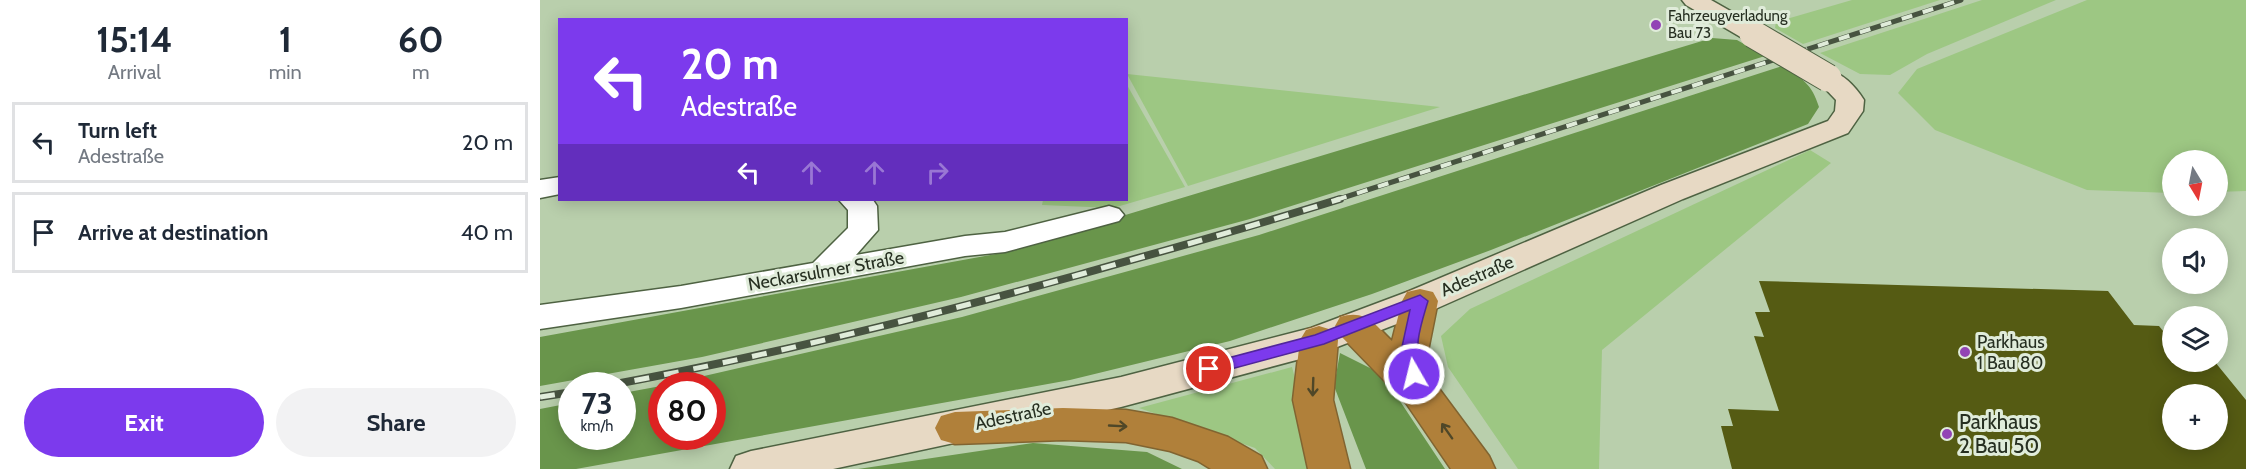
<!DOCTYPE html>
<html lang="en">
<head>
<meta charset="utf-8">
<style>
  body { margin:0; font-family:Cabin,sans-serif; background:#f2f2f3; color:#1f2937; height:100vh; display:flex; flex-direction:column; font-size:22px; white-space:nowrap }
  * { box-sizing:border-box; margin:0 }
  p { font-size:20px; color:#747a83 }
  .icon { flex:none; width:33px; height:33px; fill:none; stroke:currentColor; stroke-width:2; stroke-linecap:round; stroke-linejoin:round }
  .map { position:relative; flex:1; overflow:hidden }
  .sheet { display:flex; flex-direction:column; background:#fff; width:540px }
  .sheet>* { flex:none }
  .top-card { position:absolute; left:18px; top:18px; width:570px; height:183px; border-radius:0px; box-shadow:0 3px 15px #0003; background:#7c3aed; color:#fff; overflow:hidden }
  .needle { width:39px; rotate:170deg }
  .fabs { position:absolute; left:1622px; top:150px; display:grid; gap:12px }
  .fabs a { display:grid; place-items:center; width:66px; height:66px; border-radius:50%; background:#fff; box-shadow:0 3px 15px #0003; font-size:30px }
  .speed { position:absolute; left:18px; top:372px; display:flex; gap:12px; font-size:30px; font-weight:700; text-align:center }
  .speed>* { display:grid; place-content:center; width:78px; height:78px; border-radius:50%; background:#fff; box-shadow:0 3px 15px #0003; line-height:1 }
  .speed small { font-size:15px; font-weight:400 }
  .speed .limit { border:9px solid #d22; background:#fff; color:#111 }
  .pin { position:absolute; display:grid; place-items:center; width:51px; height:51px; color:#fff; margin:-26px; border:3px solid #fff; border-radius:50%; box-shadow:0 2px 6px #0007 }
  .me { position:absolute; width:66px; margin:-33px; rotate:352deg; stroke-linejoin:round; filter:drop-shadow(0 0 4px #0008) }
  .turn { display:flex; align-items:center; gap:21px; height:126px; padding:0 24px; font-size:27px }
  .turn .icon { width:78px; height:78px; stroke-width:2.5 }
  .turn b { display:block; font-size:42px; line-height:51px }
  .lanes { display:flex; align-items:center; height:57px; padding:0 24px; background:#0003; justify-content:center; gap:30px; direction:ltr }
  .lanes .off { opacity:.35 }
  .eta { display:flex; justify-content:space-evenly; align-items:center; height:102px; text-align:center }
  .eta b { font-size:36px; font-weight:700; line-height:42px }
  .button { display:flex; gap:12px; margin-top:auto; padding:12px 24px }
  .button a { flex:1; height:69px; border-radius:36px; background:#7c3aed; color:#fff; font-size:24px; font-weight:700; line-height:69px; text-align:center }
  .button a+a { background:#f2f2f3; color:#1f2937 }
  ul { padding:0; list-style:none }
  li { display:flex; align-items:center; gap:18px; height:81px; margin:0 12px 9px; padding:0 12px; border:3px solid #e0e1e3; border-radius:0px }
  li div { flex:1 }
  li b { display:block; font-size:22px }
  li em { font-style:normal }
  main { display:flex; flex:1; min-height:0 }
  .map>svg:first-child { display:block }
  .green { fill:#9dc783 }
  .forest { fill:#69954b }
  .building { fill:#555b13; fill-rule:evenodd }
  .lines { fill:none; stroke-linecap:round; stroke-linejoin:round }
  .street-casing { stroke:#4e6242; stroke-width:3 }
  .secondary-casing { stroke:#4e6242; stroke-width:3 }
  .highway-casing { stroke:#806431; stroke-width:3 }
  .street { fill:#fff; fill-rule:evenodd }
  .secondary { fill:#e7d9c4; fill-rule:evenodd }
  .highway { fill:#b0803a; fill-rule:evenodd }
  .rail-far1-casing { stroke:#475340; stroke-width:5 }
  .rail-casing { stroke:#475340; stroke-width:8 }
  .rail-far1 { stroke:#e0ecda; stroke-width:4; stroke-dasharray:11; stroke-linecap:butt }
  .rail { stroke:#e0ecda; stroke-width:5; stroke-dasharray:15; stroke-linecap:butt }
  .secondary-bridge-casing { stroke:#4e6242; stroke-width:29; stroke-linecap:butt }
  .secondary-bridge { stroke:#e7d9c4; stroke-width:27 }
  .oneway { stroke:#4f4728 }
  .route { fill:#7c3aed; stroke:#51269a; stroke-width:1.5 }
  .poi-dot { fill:#9244b5; stroke:#e0ecda; stroke-width:2 }
  .labels { text-anchor:middle; stroke-width:6; stroke-linejoin:round; paint-order:stroke }
  .far-poi-label { font-size:15px; fill:#262f21; stroke:#e0ecda; text-anchor:start }
  .street-label { font-size:18px; fill:#262f21; stroke:#e0ecda }
  .poi-label { font-size:18px; fill:#262f21; stroke:#e0ecda; text-anchor:start }
  .near-poi-label { font-size:21px; fill:#262f21; stroke:#e0ecda; text-anchor:start }
</style>
</head>
<body>
<main>
<section class="sheet">
<div class="eta">
<div><b>15:14</b><p>Arrival</p></div>
<div><b>1</b><p>min</p></div>
<div><b>60</b><p>m</p></div>
</div>
<ul>
<li><svg class="icon" aria-label="left" viewBox="0 0 24 24"><path d="M17 20v-9H6M10 6l-5 5 5 5"/></svg><div><b>Turn left</b><p>Adestraße</p></div><em>20 m</em></li>
<li><svg class="icon" aria-label="arrive" viewBox="0 0 24 24"><path d="M6 21V4h12l-3 4 3 4H6"/></svg><div><b>Arrive at destination</b></div><em>40 m</em></li>
</ul>
<div class="button"><a>Exit</a><a>Share</a></div>
</section>
<div class="map">
<svg width="1706" height="469" viewBox="0 0 1706 469">
  <rect width="100%" height="100%" fill="#b9cfac"/>
  <path class="green" d="M1312,0H1400L1263,44L1235,28L1236,22Z
    M1442,0H1516L1387,54L1350,75L1320,74L1280,53Z
    M1547,0H1706V191L1677,192V160H1632V193L1547,190L1395,130L1358,93L1377,69Z
    M587,74L900,107L648,186Z
    M587,85L645,187L573,208L502,205L503,200H586Z
    M1270,150L1291,163L1062,350L1059,469H978L908,367L901,336L930,309Z
    M752,367L779,469H735L715,448L599,408Z"/>
  <path class="forest" d="M1172,38L1197,40L1225,56L710,219L421,297L162,357L0,386V337L456,254Z
    M1242,66C1262,78 1272,84 1279,107L1268,124L951,250L832,294L690,341L530,380L36,469H0V409L31,403L32,436H82L83,393L121,386L122,436H172V386L125,385L422,317L719,235Z
    M800,353L842,374L905,469H826L794,386Z
    M493,443L607,452L642,469H318Z"/>
  <path class="building" d="M1219,281L1568,291L1594,325L1619,326L1632,342V362H1675L1706,400V469H1192L1181,426H1193L1188,409L1239,411L1214,336L1224,337L1215,312H1230ZM1632,394H1677V440H1632Z"/>
  <g class="lines">
    <defs>
      <path id="street" d="M20,177V194L0,198V180Z
        M299,200H333L337,206L338,230L316,255L425,236L465,232L569,206L579,209L584,215L579,221L465,252L425,256L141,308L0,329V305L141,286L273,263L308,228V210Z"/>
      <path id="secondary" d="M1142,0H1171L1222,29L1225,34L1222,39L1213,41L1204,39L1146,5Z
        M1288,70C1304,74 1315,86 1324,100L1323,111L1308,133L1143,199L893,310L779,354L581,407L293,469H190L196,456L211,451L581,377L771,328L867,292L1121,185L1288,121L1295,111L1296,100L1275,78L1279,72Z"/>
      <path id="highway" d="M880,289L893,292L898,301L887,356L897,386L949,456L955,469H911L866,403L800,335L795,326L800,317C826,309 834,324 852,341L862,301L867,292Z
        M779,326L792,330L798,340L793,400L810,469H768L753,400L760,340L766,330Z
        M523,408L586,410L632,418L688,437L721,456L727,469H671L658,461L630,451L586,442L523,440L415,444L401,440L395,428L401,416L415,412Z"/>
    </defs>
    <use href="#street" class="street-casing"/>
    <use href="#secondary" class="secondary-casing"/>
    <use href="#highway" class="highway-casing"/>
    <use href="#street" class="street"/>
    <use href="#secondary" class="secondary"/>
    <use href="#highway" class="highway"/>
    <defs>
      <path id="rail-far1" d="M796,200L1421,0"/>
      <path id="rail" d="M65,386C224,357 382,318 538,275C626,250 714,226 800,199
        M0,397L32,392"/>
    </defs>
    <use href="#rail-far1" class="rail-far1-casing"/>
    <use href="#rail" class="rail-casing"/>
    <use href="#rail-far1" class="rail-far1"/>
    <use href="#rail" class="rail"/>
    <defs>
      <path id="secondary-bridge" d="M1213,34L1288,78"/>
    </defs>
    <use href="#secondary-bridge" class="secondary-bridge-casing"/>
    <use href="#secondary-bridge" class="secondary-bridge"/>
  </g>
  <defs><path id="oneway-shaft" d="M-6 0H5M1.5-3L5.5 0L1.5 3" fill="none" stroke-width="1.6" stroke-linecap="round" stroke-linejoin="round" transform="scale(1.5)"/></defs>
  <g class="oneway">
    <use href="#oneway-shaft" transform="translate(773 387) rotate(92)"/>
    <use href="#oneway-shaft" transform="translate(578 426) rotate(3)"/>
    <use href="#oneway-shaft" transform="translate(907 431) rotate(-125)"/>
  </g>
  <path class="route" d="M880,295L888,301C880,328 873,346 882,374L880,378H869L860,356L870,310L784,344L669,375L664,373L661,369L664,365L669,363L775,335Z"/>
  <g class="poi-dot">
    <circle cx="1116" cy="25" r="6"/>
    <circle cx="1425" cy="352" r="6"/>
    <circle cx="1407" cy="434" r="6"/>
  </g>
  <g class="labels">
    <g class="far-poi-label">
      <text x="1128" y="21">Fahrzeugverladung<tspan x="1128" dy="17">Bau 73</tspan></text>
    </g>
    <g class="street-label">
      <text transform="translate(286 271) rotate(-10)" y="6">Neckarsulmer Straße</text>
      <text transform="translate(937 276) rotate(-23)" y="6">Adestraße</text>
      <text transform="translate(473 416) rotate(-12)" y="6">Adestraße</text>
    </g>
    <g class="poi-label">
      <text x="1437" y="348">Parkhaus<tspan x="1437" dy="21">1 Bau 80</tspan></text>
    </g>
    <g class="near-poi-label">
      <text x="1419" y="429">Parkhaus<tspan x="1419" dy="24">2 Bau 50</tspan></text>
    </g>
  </g>
</svg>
<div class="fabs">
<a><svg class="needle" viewBox="-14 -14 28 28"><path d="M0-13l5 13h-10z" fill="#e53935"/><path d="M0 13l5-13h-10z" fill="#747a83"/></svg></a>
<a><svg class="icon" aria-label="sound" viewBox="0 0 24 24"><path d="M4 9h4l5-4v14l-5-4H4zM17 9q2 3 0 6"/></svg></a>
<a><svg class="icon" aria-label="layers" viewBox="0 0 24 24"><path d="M12 4l9 5-9 5-9-5zM3 14l9 5 9-5"/></svg></a>
<a>+</a>
</div>
<div class="speed"><div>73<small>km/h</small></div><div class="limit">80</div></div>
<div class="pin" style="left:669px;top:369px;background:#d93025"><svg class="icon" aria-label="arrive" viewBox="0 0 24 24"><path d="M6 21V4h12l-3 4 3 4H6"/></svg></div>
<svg class="me" style="left:874px;top:374px" viewBox="-20 -20 40 40"><circle r="17" fill="#7c3aed" stroke="#fff" stroke-width="3"/><path d="M0-11L8 9 0 5-8 9z" fill="#fff"/></svg>
<div class="top-card">
<div class="turn"><svg class="icon" aria-label="left" viewBox="0 0 24 24"><path d="M17 20v-9H6M10 6l-5 5 5 5"/></svg><div><b>20 m</b>Adestraße</div></div>
<div class="lanes"><svg class="icon" aria-label="left" viewBox="0 0 24 24"><path d="M17 20v-9H6M10 6l-5 5 5 5"/></svg><svg class="icon off" aria-label="ahead" viewBox="0 0 24 24"><path d="M12 20V5M6 11l6-6 6 6"/></svg><svg class="icon off" aria-label="ahead" viewBox="0 0 24 24"><path d="M12 20V5M6 11l6-6 6 6"/></svg><svg class="icon off" aria-label="right" viewBox="0 0 24 24"><path d="M7 20v-9h11M14 6l5 5-5 5"/></svg></div>
</div>
</div>
</main>
</body>
</html>
